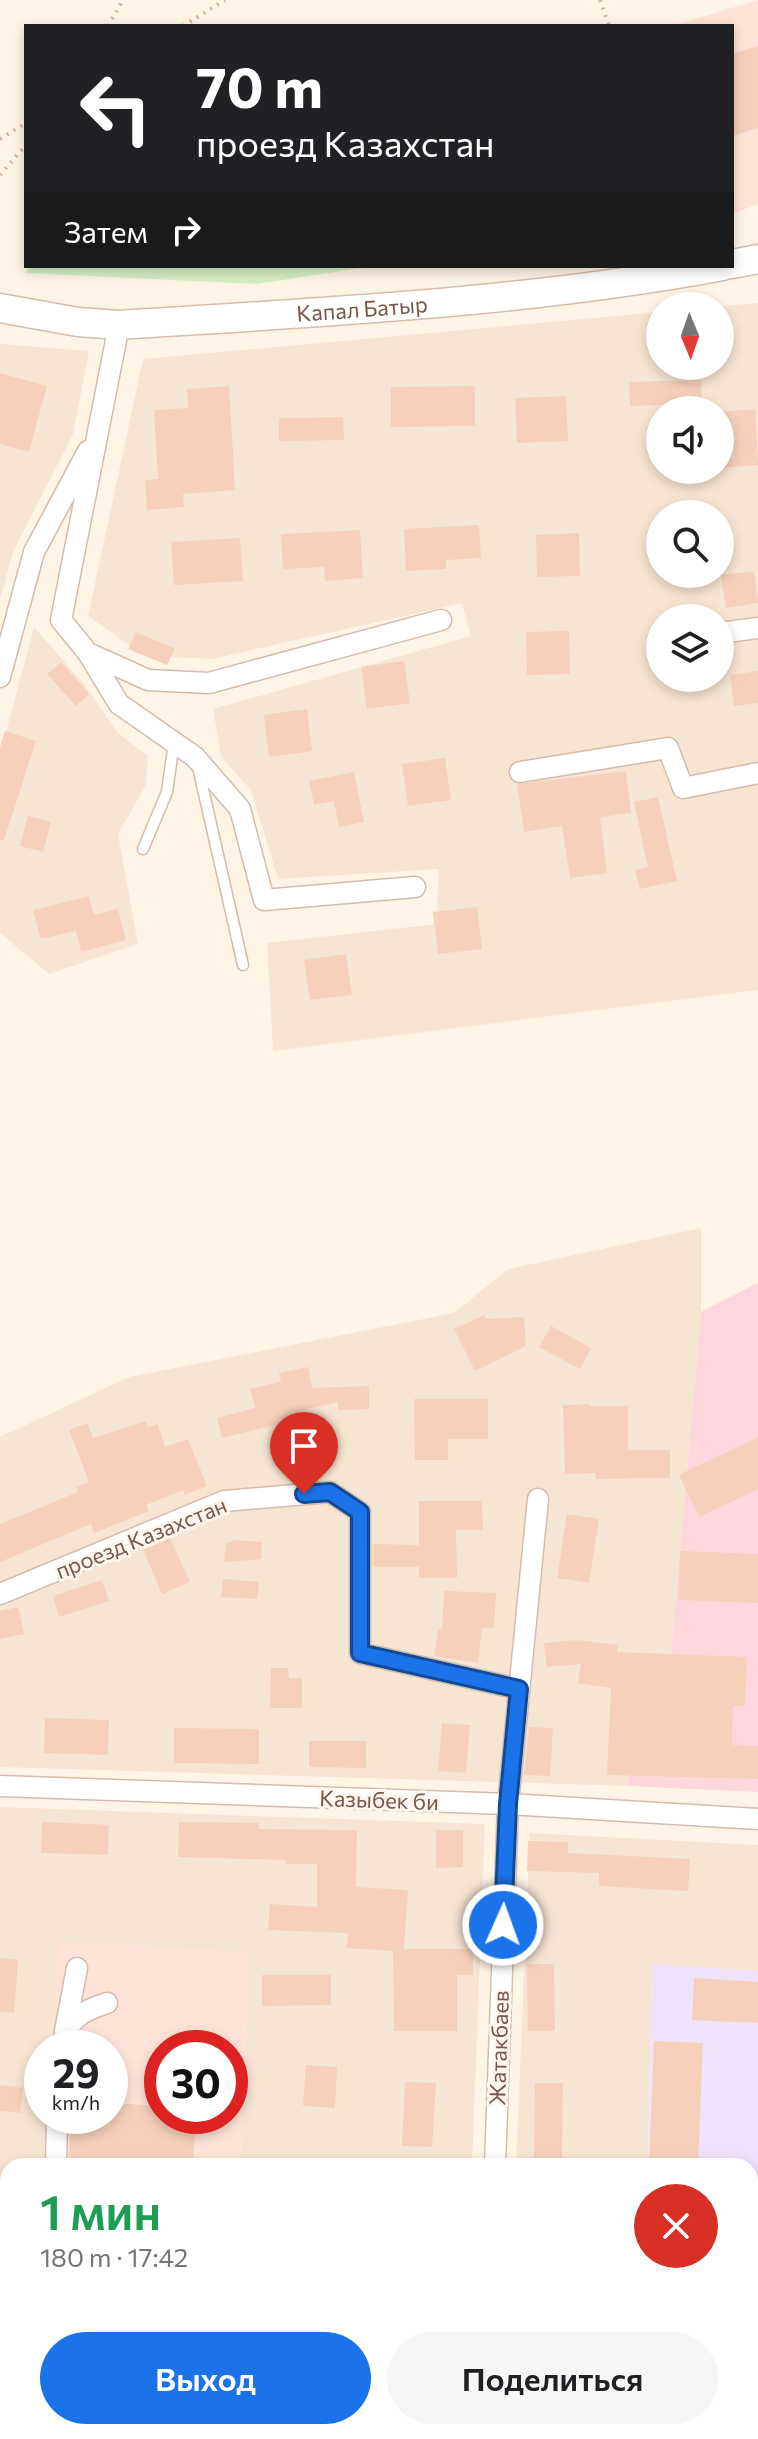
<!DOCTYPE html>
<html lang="ru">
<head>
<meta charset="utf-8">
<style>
  body { margin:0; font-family:Commissioner,sans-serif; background:#f6f6f6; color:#202124; height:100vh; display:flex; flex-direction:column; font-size:30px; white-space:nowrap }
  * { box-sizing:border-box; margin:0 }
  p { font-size:26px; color:#757577 }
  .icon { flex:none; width:44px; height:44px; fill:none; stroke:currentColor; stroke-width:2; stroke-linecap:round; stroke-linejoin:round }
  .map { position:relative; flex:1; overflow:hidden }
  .sheet { position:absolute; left:0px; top:2158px; width:758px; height:282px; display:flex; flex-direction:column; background:#fff; border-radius:24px 24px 0 0; box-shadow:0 4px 12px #0003 }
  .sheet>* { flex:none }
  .hud { position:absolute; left:24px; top:24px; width:710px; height:244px; border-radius:0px; box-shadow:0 4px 12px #0003; background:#202124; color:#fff; overflow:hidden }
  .needle { width:52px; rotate:178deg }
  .tools { position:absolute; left:646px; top:292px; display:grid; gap:16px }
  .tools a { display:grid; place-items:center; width:88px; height:88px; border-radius:50%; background:#fff; box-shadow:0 4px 12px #0003; font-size:40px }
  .speed { position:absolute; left:24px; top:2030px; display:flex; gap:16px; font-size:40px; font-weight:700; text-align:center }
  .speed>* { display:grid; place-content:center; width:104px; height:104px; border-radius:50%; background:#fff; box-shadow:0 4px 12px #0003; line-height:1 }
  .speed small { font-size:20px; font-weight:400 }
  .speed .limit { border:12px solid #d22; background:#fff; color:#111 }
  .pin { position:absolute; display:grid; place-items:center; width:68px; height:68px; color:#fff; margin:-82px -34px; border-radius:50% 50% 50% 0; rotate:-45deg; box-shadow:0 0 8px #0007 }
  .pin .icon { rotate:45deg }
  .me { position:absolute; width:88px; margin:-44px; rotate:2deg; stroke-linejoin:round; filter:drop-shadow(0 0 6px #0008) }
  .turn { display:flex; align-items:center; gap:28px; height:168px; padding:0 40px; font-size:36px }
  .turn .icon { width:104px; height:104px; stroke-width:2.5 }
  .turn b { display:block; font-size:56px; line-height:68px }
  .then { display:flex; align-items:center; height:76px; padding:0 40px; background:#0003; gap:16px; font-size:30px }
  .round { display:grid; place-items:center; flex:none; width:84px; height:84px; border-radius:42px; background:#f6f6f6 }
  .head { display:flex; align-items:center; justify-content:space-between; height:136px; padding:0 40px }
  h1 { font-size:48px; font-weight:600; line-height:60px; color:#1e9e55 }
  .button { display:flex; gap:16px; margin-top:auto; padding:16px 40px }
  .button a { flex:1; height:92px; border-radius:48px; background:#1a73e8; color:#fff; font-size:32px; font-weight:600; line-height:92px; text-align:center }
  .button a+a { background:#f6f6f6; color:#202124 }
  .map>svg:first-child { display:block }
  .residential { fill:#f7e5d3; fill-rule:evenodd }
  .commercial { fill:#ffe3d8; fill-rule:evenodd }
  .education { fill:#f1e2fb }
  .medical { fill:#fdd7dd }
  .green { fill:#d5eec2 }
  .building { fill:#f6d0ba }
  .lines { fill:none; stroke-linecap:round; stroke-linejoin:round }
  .lane-casing { stroke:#d4bcac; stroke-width:13 }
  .street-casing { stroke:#d4bcac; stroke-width:23 }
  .secondary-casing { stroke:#d7bca9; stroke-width:31 }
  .path { stroke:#dcb39d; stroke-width:4; stroke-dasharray:2 6; stroke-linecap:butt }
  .lane { stroke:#fff; stroke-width:10 }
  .street { stroke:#fff; stroke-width:20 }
  .secondary { stroke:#fff; stroke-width:28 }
  .route-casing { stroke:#114b97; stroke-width:20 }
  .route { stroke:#1a73e8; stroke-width:14 }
  .labels { text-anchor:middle; stroke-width:6; stroke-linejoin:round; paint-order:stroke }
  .street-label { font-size:22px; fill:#7a5847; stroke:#fff7ed }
</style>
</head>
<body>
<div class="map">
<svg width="758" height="2439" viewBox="0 0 758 2439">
  <rect width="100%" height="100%" fill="#fef4e5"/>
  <path class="residential" d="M758,303V990L273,1051L267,943L436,924L439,869L278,879L251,790L221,757L213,709L471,636L462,603L212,659L145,656L88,616L143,359L660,312V366H720V306ZM660,410H720V470H660ZM660,514H720V574H660ZM660,618H720V678H660Z
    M0,344L89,351L73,434L13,552L0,599Z
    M34,627L84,684L118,733L148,756L146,785L118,834L138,944L49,974L0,933V755Z
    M701,1228V1312L667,1700L632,1697L628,1786L0,1767V1437L129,1377L454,1313L508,1269Z
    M0,1807L485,1824L472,2166H241L248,1951L54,2048H42V2116H50L48,2166H8V2386H0Z
    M530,1833L758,1845V1971L652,1964L648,2166H516Z"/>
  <path class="commercial" d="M758,0V204L732,214V26H671Z
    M59,1942L248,1951L241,2166H48L50,2116H110V2048H54ZM162,2048H230V2116H162Z"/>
  <path class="education" d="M652,1964L758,1971V2407H750V2166H648Z"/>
  <path class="medical" d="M758,1283V1792L628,1786L632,1696L667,1700L701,1312Z"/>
  <path class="green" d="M28,266H375L256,284L26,273Z"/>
  <path class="building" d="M758,46V128L732,136V54Z
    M0,373L47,386L29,452L0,444Z
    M701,380L702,404L630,406L629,382Z
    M229,386L235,490L183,494L184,507L147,510L145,480L158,479L154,410L188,408L187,389Z
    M475,386V426L391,427V387Z
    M566,396L568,441L517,443L515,398Z
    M755,409L758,465L720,468V412Z
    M343,417L344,440L279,441V418Z
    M479,525L481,558L446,560V569L406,571L404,529Z
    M360,530L363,578L325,581L324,567L283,569L281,534Z
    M579,533L580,576L537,577L536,535Z
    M240,538L243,581L174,585L171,542Z
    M754,571L758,603L726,608L721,575Z
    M569,631L570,674L527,675L526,632Z
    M136,632L175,649L167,665L128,649Z
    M404,661L410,703L367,709L361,667Z
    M61,662L89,694L76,706L47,674Z
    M758,671V703L734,706L730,675Z
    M307,709L312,751L269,757L264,715Z
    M5,731L36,741L4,840H0V747Z
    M445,758L451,800L408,806L402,764Z
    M626,771L631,813L600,817L607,873L570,878L562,826L524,832L517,784Z
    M354,772L364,822L339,827L334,801L314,805L309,781Z
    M658,797L677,881L640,889L635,870L648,867L634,802Z
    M28,816L51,822L43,852L20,846Z
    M89,896L94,915L118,909L126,940L81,952L76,931L41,939L33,910Z
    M477,907L482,949L438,954L433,912Z
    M346,954L352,995L310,1000L304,960Z
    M484,1315L486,1319L524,1317L526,1346L475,1371L454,1329Z
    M551,1326L591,1348L580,1369L539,1347Z
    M308,1367L312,1388L369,1386V1409L338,1410V1402L299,1411L301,1419L222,1438L217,1418L255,1408L250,1389L281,1382L279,1373Z
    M414,1399H488V1439H448V1460H415Z
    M590,1404V1406H628V1450H670V1478L596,1479L595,1473L565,1474L563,1405Z
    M146,1421L148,1427L158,1424L165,1447L188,1439L207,1486L185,1495L183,1490L146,1505L149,1511L94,1533L91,1524L0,1562V1524L78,1492L76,1487L89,1482L69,1430L87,1423L93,1438Z
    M758,1437V1489L699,1517L679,1475Z
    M419,1501H482L483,1530H456L457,1578H419V1567H373V1544L419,1545Z
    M567,1514L599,1519L589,1583L557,1578Z
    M170,1538L190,1582L162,1594L143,1550Z
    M235,1540L262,1542L261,1559L224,1562L226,1543Z
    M680,1551L758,1554V1603L679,1600Z
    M223,1579L259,1582L257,1599L221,1597Z
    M102,1580L109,1601L59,1617L53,1596Z
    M444,1591L496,1593L494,1628H482L478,1663L434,1656L438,1629H442Z
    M18,1607L24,1634L0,1639V1611Z
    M577,1640L618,1645L617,1652L747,1657L745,1706H733L732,1745L758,1746V1779L607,1775L611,1688L578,1683L581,1664L547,1667L544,1643Z
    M271,1668H288L289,1678H302V1708H270Z
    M45,1718L109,1720L108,1755L44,1753Z
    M442,1723L470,1725L466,1773L438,1771Z
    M529,1727L553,1728L550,1776L524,1775Z
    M174,1728L259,1729V1764L174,1763Z
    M309,1741H366V1768L309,1767Z
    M42,1822L109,1825L108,1855L41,1853Z
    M179,1822L259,1823V1829L357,1830L356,1887L408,1890L404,1949H473V1975H457V2031H394L393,1951L347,1948L348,1933L268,1930L270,1904L317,1907V1864H286V1860L178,1857Z
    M436,1830H463V1867L436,1868Z
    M528,1841L568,1842V1853L690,1859L688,1891L599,1886V1873L527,1871Z
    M0,1958L18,1960L14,2013L0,2012Z
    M527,1964H554L555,2031H528Z
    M262,1975H331V2005L262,2006Z
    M694,1978L758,1982V2023L692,2020Z
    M654,2041L703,2043L698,2166H649Z
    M306,2065L337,2067L335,2108L303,2106Z
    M405,2082L436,2083L432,2147L402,2146Z
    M535,2083H563L562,2158H534Z
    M0,2085L23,2088L20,2113L0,2111Z
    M110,2103L162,2106V2116H196L193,2166H69L70,2116H110Z"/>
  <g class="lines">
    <defs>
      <path id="lane" d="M198,767L243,965
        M143,849L167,792L174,742"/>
      <path id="street" d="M119,325L61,620L88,653L148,680L209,683L441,620
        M720,633L758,628
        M88,653L119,704L195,757L240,809L264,900L415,887
        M0,677L34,552L88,451
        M520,772L668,748L683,788L758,773
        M0,1594L224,1501L330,1492L360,1512V1653L519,1689
        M0,1786L508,1804L758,1819
        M65,2031L77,1968
        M62,2048C66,2019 82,2011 107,2003
        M56,2166L57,2116
        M495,2166L508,1804L538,1499
        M485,2439V2432"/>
      <g id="secondary">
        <path d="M732,264L758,259"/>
        <path id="s1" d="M0,308L78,322L119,325C321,312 523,303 723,266"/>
        <path d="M0,2423H8"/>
        <path d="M218,2432L378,2439"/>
      </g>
    </defs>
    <use href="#lane" class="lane-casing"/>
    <use href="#street" class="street-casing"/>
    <use href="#secondary" class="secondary-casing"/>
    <path class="path" d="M600,0L609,26
      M108,26L123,0
      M183,26L225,0
      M0,139L26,123
      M0,175L26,145"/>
    <use href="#lane" class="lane"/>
    <use href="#street" class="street"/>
    <use href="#secondary" class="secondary"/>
  </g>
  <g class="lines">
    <defs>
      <path id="route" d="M304,1494L330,1492L360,1512V1653L519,1689L508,1804L503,1925"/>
    </defs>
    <use href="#route" class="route-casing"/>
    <use href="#route" class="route"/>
  </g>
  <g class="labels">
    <g class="street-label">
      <text dy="8" stroke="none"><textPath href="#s1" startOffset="364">Капал Батыр</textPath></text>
      <text transform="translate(141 1538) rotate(-22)" y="8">проезд Казахстан</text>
      <text transform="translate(379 1800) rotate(2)" y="8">Казыбек би</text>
      <text transform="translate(499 2048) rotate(-88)" y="8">Жатакбаев</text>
    </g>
  </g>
</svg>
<div class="tools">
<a><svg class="needle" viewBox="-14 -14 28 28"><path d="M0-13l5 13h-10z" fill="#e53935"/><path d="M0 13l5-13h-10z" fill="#757577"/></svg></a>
<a><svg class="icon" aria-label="sound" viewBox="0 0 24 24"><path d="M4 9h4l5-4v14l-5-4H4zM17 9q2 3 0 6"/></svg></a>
<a><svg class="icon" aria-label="search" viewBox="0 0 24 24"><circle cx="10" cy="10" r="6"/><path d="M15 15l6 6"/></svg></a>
<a><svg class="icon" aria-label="layers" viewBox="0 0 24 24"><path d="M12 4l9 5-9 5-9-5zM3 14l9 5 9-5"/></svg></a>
</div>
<div class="speed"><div>29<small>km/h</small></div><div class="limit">30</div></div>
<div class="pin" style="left:304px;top:1494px;background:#d93025"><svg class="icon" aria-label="arrive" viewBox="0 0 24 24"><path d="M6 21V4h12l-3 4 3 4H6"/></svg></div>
<svg class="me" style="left:503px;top:1925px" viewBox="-20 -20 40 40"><circle r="17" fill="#1a73e8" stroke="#fff" stroke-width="3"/><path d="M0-11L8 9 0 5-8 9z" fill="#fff"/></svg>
<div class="hud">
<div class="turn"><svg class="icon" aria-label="left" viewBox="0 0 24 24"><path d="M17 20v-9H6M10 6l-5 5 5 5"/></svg><div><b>70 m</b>проезд Казахстан</div></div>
<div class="then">Затем<svg class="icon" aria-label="right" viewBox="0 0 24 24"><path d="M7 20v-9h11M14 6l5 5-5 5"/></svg></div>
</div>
<section class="sheet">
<div class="head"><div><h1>1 мин</h1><p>180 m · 17:42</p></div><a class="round" style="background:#d93025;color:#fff"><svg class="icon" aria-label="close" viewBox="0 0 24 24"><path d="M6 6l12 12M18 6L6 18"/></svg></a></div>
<div class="button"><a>Выход</a><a>Поделиться</a></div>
</section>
</div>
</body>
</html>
